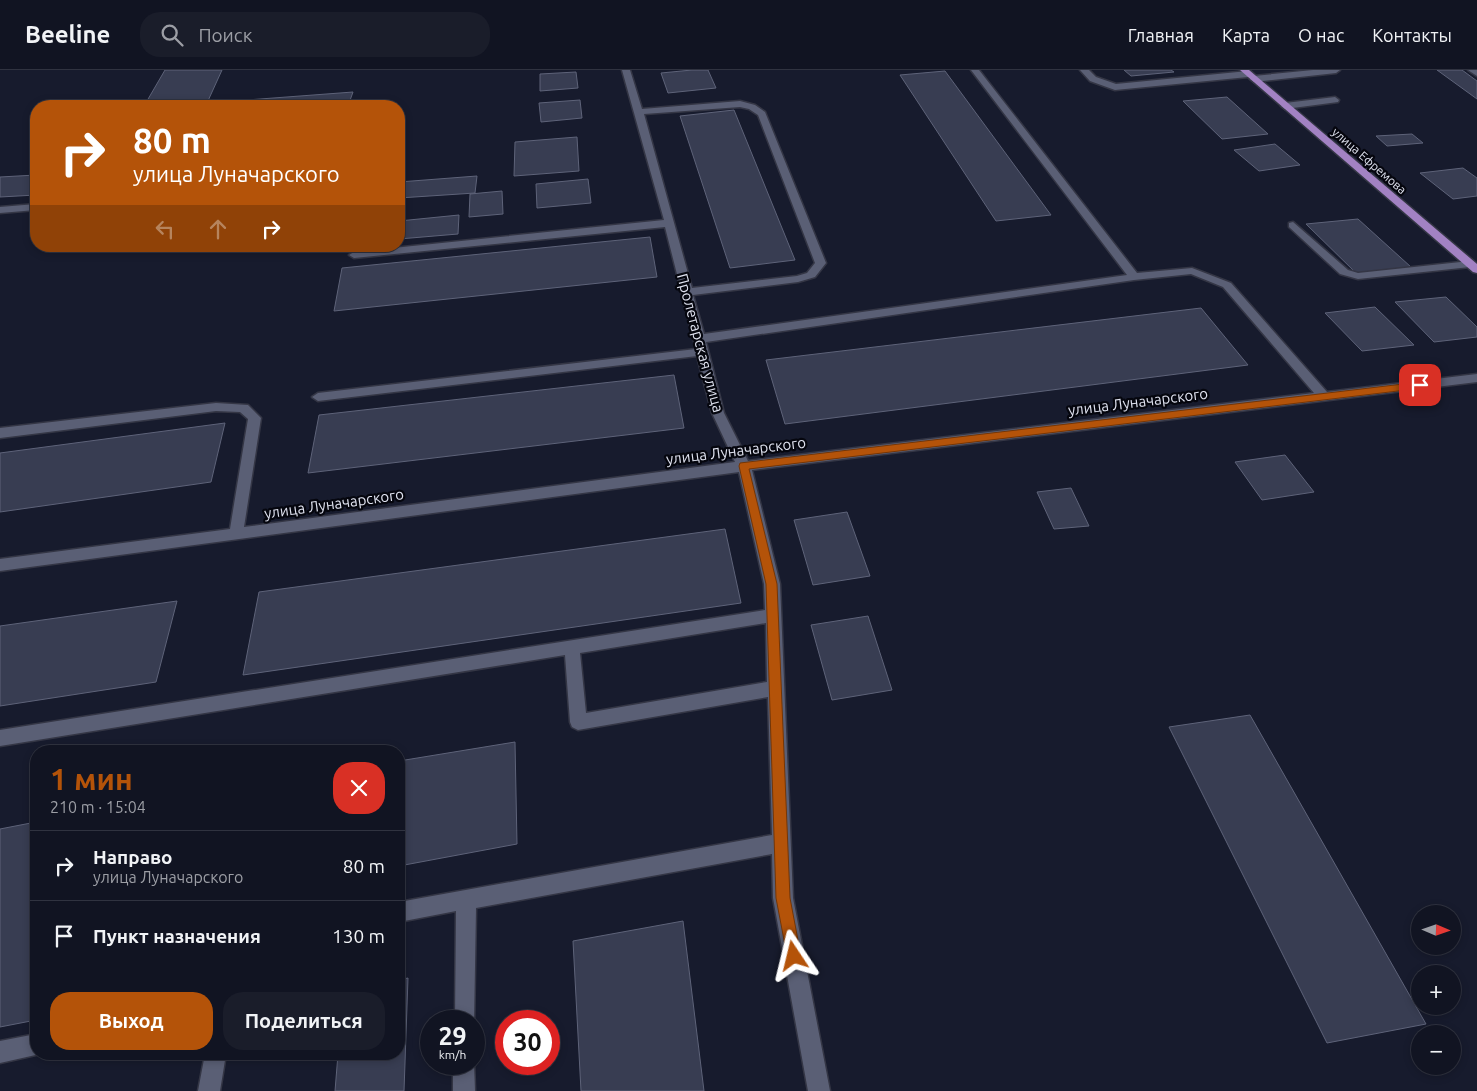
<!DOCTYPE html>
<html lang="ru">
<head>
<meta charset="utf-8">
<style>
  body { margin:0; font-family:Ubuntu,sans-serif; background:#1a1d2a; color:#f1f3f6; height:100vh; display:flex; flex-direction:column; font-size:19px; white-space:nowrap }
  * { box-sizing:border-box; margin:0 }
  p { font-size:16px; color:#9c9ea5 }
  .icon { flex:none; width:28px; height:28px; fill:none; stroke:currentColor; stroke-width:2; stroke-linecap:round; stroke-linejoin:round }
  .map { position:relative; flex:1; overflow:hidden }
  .side { position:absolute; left:30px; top:675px; width:375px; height:315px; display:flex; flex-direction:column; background:#111422; border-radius:20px; box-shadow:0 2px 8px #0003,0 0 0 1px #303340 }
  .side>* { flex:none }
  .top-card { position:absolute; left:30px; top:30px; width:375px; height:152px; border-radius:20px; box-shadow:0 2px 8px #0003,0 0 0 1px #303340; background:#b45309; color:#fff; overflow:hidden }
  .needle { width:32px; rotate:92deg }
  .fabs { position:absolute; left:1411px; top:835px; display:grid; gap:10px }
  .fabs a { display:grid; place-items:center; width:50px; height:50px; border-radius:50%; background:#111422; box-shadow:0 2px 8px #0003,0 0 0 1px #303340; font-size:25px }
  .speed { position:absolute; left:420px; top:940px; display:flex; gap:10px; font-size:25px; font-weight:700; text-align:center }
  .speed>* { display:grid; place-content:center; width:65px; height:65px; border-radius:50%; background:#111422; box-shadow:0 2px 8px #0003,0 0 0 1px #303340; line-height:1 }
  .speed small { font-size:12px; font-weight:400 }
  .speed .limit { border:8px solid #d22; background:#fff; color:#111 }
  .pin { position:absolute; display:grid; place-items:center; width:42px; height:42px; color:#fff; margin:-21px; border-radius:10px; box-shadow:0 2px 8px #0006 }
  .me { position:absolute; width:55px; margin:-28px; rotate:350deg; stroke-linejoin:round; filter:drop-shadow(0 0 4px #0008) }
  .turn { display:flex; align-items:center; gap:18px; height:105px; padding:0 20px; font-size:22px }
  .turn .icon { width:65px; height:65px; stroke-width:2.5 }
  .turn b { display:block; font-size:35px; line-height:42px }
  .lanes { display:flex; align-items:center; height:48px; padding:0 20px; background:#0003; justify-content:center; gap:25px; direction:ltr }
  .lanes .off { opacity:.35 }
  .round { display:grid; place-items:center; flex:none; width:52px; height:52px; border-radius:20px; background:#1a1d2a }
  .head { display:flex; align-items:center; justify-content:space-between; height:85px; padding:0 20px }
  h1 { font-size:30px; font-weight:700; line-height:38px; color:#b45309 }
  .action { display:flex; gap:10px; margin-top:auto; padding:10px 20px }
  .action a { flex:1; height:58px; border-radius:20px; background:#b45309; color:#fff; font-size:20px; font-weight:700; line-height:58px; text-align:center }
  .action a+a { background:#1a1d2a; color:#f1f3f6 }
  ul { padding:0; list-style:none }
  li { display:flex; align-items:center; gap:15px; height:70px; padding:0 20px; border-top:1px solid #303340 }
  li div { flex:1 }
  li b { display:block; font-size:19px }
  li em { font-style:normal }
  header { display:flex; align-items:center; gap:30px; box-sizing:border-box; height:70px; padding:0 25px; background:#111422; border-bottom:1px solid #303340 }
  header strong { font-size:24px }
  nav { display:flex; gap:28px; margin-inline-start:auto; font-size:18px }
  .search { width:350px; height:45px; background:#1a1d2a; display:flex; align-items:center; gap:12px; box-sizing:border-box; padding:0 18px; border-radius:20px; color:#9c9ea5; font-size:19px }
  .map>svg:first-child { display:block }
  .building { fill:#383d52; stroke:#5e6379 }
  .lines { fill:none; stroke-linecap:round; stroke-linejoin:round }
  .minor-casing { stroke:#343645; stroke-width:3 }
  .major-casing { stroke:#343645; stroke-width:3 }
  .minor { fill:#5a5f75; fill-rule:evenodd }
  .major { fill:#a282c3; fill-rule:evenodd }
  .route { fill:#b45309; stroke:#753606 }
  .labels { text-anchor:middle; stroke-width:4.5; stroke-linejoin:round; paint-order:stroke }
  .far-street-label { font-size:12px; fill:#e0e3f0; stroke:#05060e }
  .street-label { font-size:15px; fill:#e0e3f0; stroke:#05060e }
</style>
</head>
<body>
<header>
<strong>Beeline</strong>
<div class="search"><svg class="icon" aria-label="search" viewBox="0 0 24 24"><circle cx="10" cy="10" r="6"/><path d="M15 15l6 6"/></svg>Поиск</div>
<nav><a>Главная</a><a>Карта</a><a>О нас</a><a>Контакты</a></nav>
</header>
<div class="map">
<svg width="1477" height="1021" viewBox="0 0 1477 1021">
  <rect width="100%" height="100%" fill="#171b2d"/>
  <path class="building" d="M165,0H222L207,33L353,22L348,36H144Z
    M692,0H708L716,18L668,23L661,3Z
    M1124,0H1171L1174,2L1131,6Z
    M1437,0H1462L1477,11V29Z
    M945,1L1051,145L996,151L900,5Z
    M576,2L578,18L540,21V4Z
    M1227,27L1268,64L1222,69L1183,31Z
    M580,30L582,48L541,52L539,33Z
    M734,40L795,190L730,198L680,46Z
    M1412,64L1423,73L1387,76L1376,66Z
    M577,67L579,101L514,106L515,72Z
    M1275,74L1300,95L1259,101L1234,80Z
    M1463,98L1477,108V126L1453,129L1420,103Z
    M36,105V125L0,127V107Z
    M477,106L475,123L399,128V112Z
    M588,109L591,133L537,138L536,114Z
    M502,121L503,144L469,147L470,124Z
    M459,145L458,164L399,169V151Z
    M1358,149L1411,197L1356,203L1306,154Z
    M650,167L657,207L334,241L342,198Z
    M1446,227L1477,257V267L1434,272L1395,232Z
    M1375,237L1414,275L1362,281L1325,243Z
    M1201,238L1248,295L785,354L766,290Z
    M674,305L684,358L308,403L319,345Z
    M225,353L211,412L0,442V383Z
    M1285,385L1314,422L1262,430L1235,392Z
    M1071,418L1089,456L1054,459L1037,422Z
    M847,442L870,506L813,515L794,450Z
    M725,459L741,533L243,605L259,522Z
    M177,531L156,612L0,636V556Z
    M868,546L892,620L832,630L811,555Z
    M1250,645L1426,954L1327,973L1169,657Z
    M515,672L517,774L399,796V691Z
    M36,752V950L0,957V759Z
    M683,851L704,1021H581L573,871Z
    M408,908L404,1021H335L338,984H399V910Z"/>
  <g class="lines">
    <defs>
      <path id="minor" d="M622,0H630L642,39L740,31L755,35L765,42L826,193L815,207L798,212L693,225L704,264L1127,205L971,0H979L1137,203L1192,198L1231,213L1327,322L1477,304V312L752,400L780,514L793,828L830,1021H808L773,828L772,784L476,838L474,955V951H455L456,841L399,852V832L772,765L768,627L578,660L572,657L570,652L565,585L0,676V660L765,540L764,514L739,402L0,501V489L230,459L248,349L240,342L216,341L0,368V358L216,333L248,335L261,348L244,457L735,392L712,343L697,286L318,331L312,327L318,323L696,279L665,157L354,188L349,185L354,182L664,150ZM740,37L749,39L758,45L815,193L807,203L797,206L692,218L644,44ZM1191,204L1223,217L1314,323L748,391L724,343L706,272L1134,210ZM766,553L767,612L586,643L580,583Z
        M1080,0H1089L1096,7L1116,14L1248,1L1252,4L1248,7L1115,20L1090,11Z
        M1313,0H1340L1336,3L1254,12L1250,9L1254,6Z
        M1468,0H1477V6Z
        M1335,27L1339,30L1338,32L1285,39L1281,36L1285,33Z
        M36,134V140L0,143V137Z
        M1293,152L1348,200L1358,203L1470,191L1475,194L1470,197L1358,209L1340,204L1289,157V153Z
        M36,964V984H40L0,993V971Z
        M205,984H226L220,1021H198Z
        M474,992L475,1021H453V994H474Z"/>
      <path id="major" d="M1240,0H1249L1477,194V203L1473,202Z"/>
    </defs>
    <use href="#minor" class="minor-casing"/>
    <use href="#major" class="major-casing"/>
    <use href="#minor" class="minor"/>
    <use href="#major" class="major"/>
  </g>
  <path class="route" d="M1420,312L1424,315L1423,318L749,399L777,514L790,828L801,886L799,891L794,893L788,891L776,828L766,514L739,396L740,393Z"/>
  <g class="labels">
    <g class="far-street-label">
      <text transform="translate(1369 91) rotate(41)" y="4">улица Ефремова</text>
    </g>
    <g class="street-label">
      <text transform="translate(700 273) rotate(75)" y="5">Пролетарская улица</text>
      <text transform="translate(1138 332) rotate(-7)" y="5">улица Луначарского</text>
      <text transform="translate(736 381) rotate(-7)" y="5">улица Луначарского</text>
      <text transform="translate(334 434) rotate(-8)" y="5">улица Луначарского</text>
    </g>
  </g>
</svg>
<div class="fabs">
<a><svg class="needle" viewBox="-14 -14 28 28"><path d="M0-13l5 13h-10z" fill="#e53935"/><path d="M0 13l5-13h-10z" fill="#9c9ea5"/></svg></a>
<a>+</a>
<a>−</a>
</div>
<div class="speed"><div>29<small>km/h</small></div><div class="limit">30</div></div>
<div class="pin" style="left:1420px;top:315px;background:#d93025"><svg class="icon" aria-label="arrive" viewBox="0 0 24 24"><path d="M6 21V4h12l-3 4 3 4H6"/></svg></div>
<svg class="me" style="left:794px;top:886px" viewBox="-20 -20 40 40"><path d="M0-17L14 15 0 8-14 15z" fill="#b45309" stroke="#fff" stroke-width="4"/></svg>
<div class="top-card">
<div class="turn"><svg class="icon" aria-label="right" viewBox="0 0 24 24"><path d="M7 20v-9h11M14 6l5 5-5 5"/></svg><div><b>80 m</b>улица Луначарского</div></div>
<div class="lanes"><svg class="icon off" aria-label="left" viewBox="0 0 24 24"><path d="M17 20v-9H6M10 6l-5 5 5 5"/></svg><svg class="icon off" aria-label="ahead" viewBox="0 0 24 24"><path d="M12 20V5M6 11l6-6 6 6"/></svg><svg class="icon" aria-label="right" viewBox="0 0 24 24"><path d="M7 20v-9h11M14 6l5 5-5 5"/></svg></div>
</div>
<section class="side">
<div class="head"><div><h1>1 мин</h1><p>210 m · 15:04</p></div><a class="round" style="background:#d93025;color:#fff"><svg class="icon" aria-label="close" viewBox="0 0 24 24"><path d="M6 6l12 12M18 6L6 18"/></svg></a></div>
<ul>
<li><svg class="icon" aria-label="right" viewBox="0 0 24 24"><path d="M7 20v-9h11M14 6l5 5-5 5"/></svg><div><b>Направо</b><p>улица Луначарского</p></div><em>80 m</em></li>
<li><svg class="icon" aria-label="arrive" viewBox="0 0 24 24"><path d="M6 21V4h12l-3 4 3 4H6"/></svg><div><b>Пункт назначения</b></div><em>130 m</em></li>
</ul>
<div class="action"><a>Выход</a><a>Поделиться</a></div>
</section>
</div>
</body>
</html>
